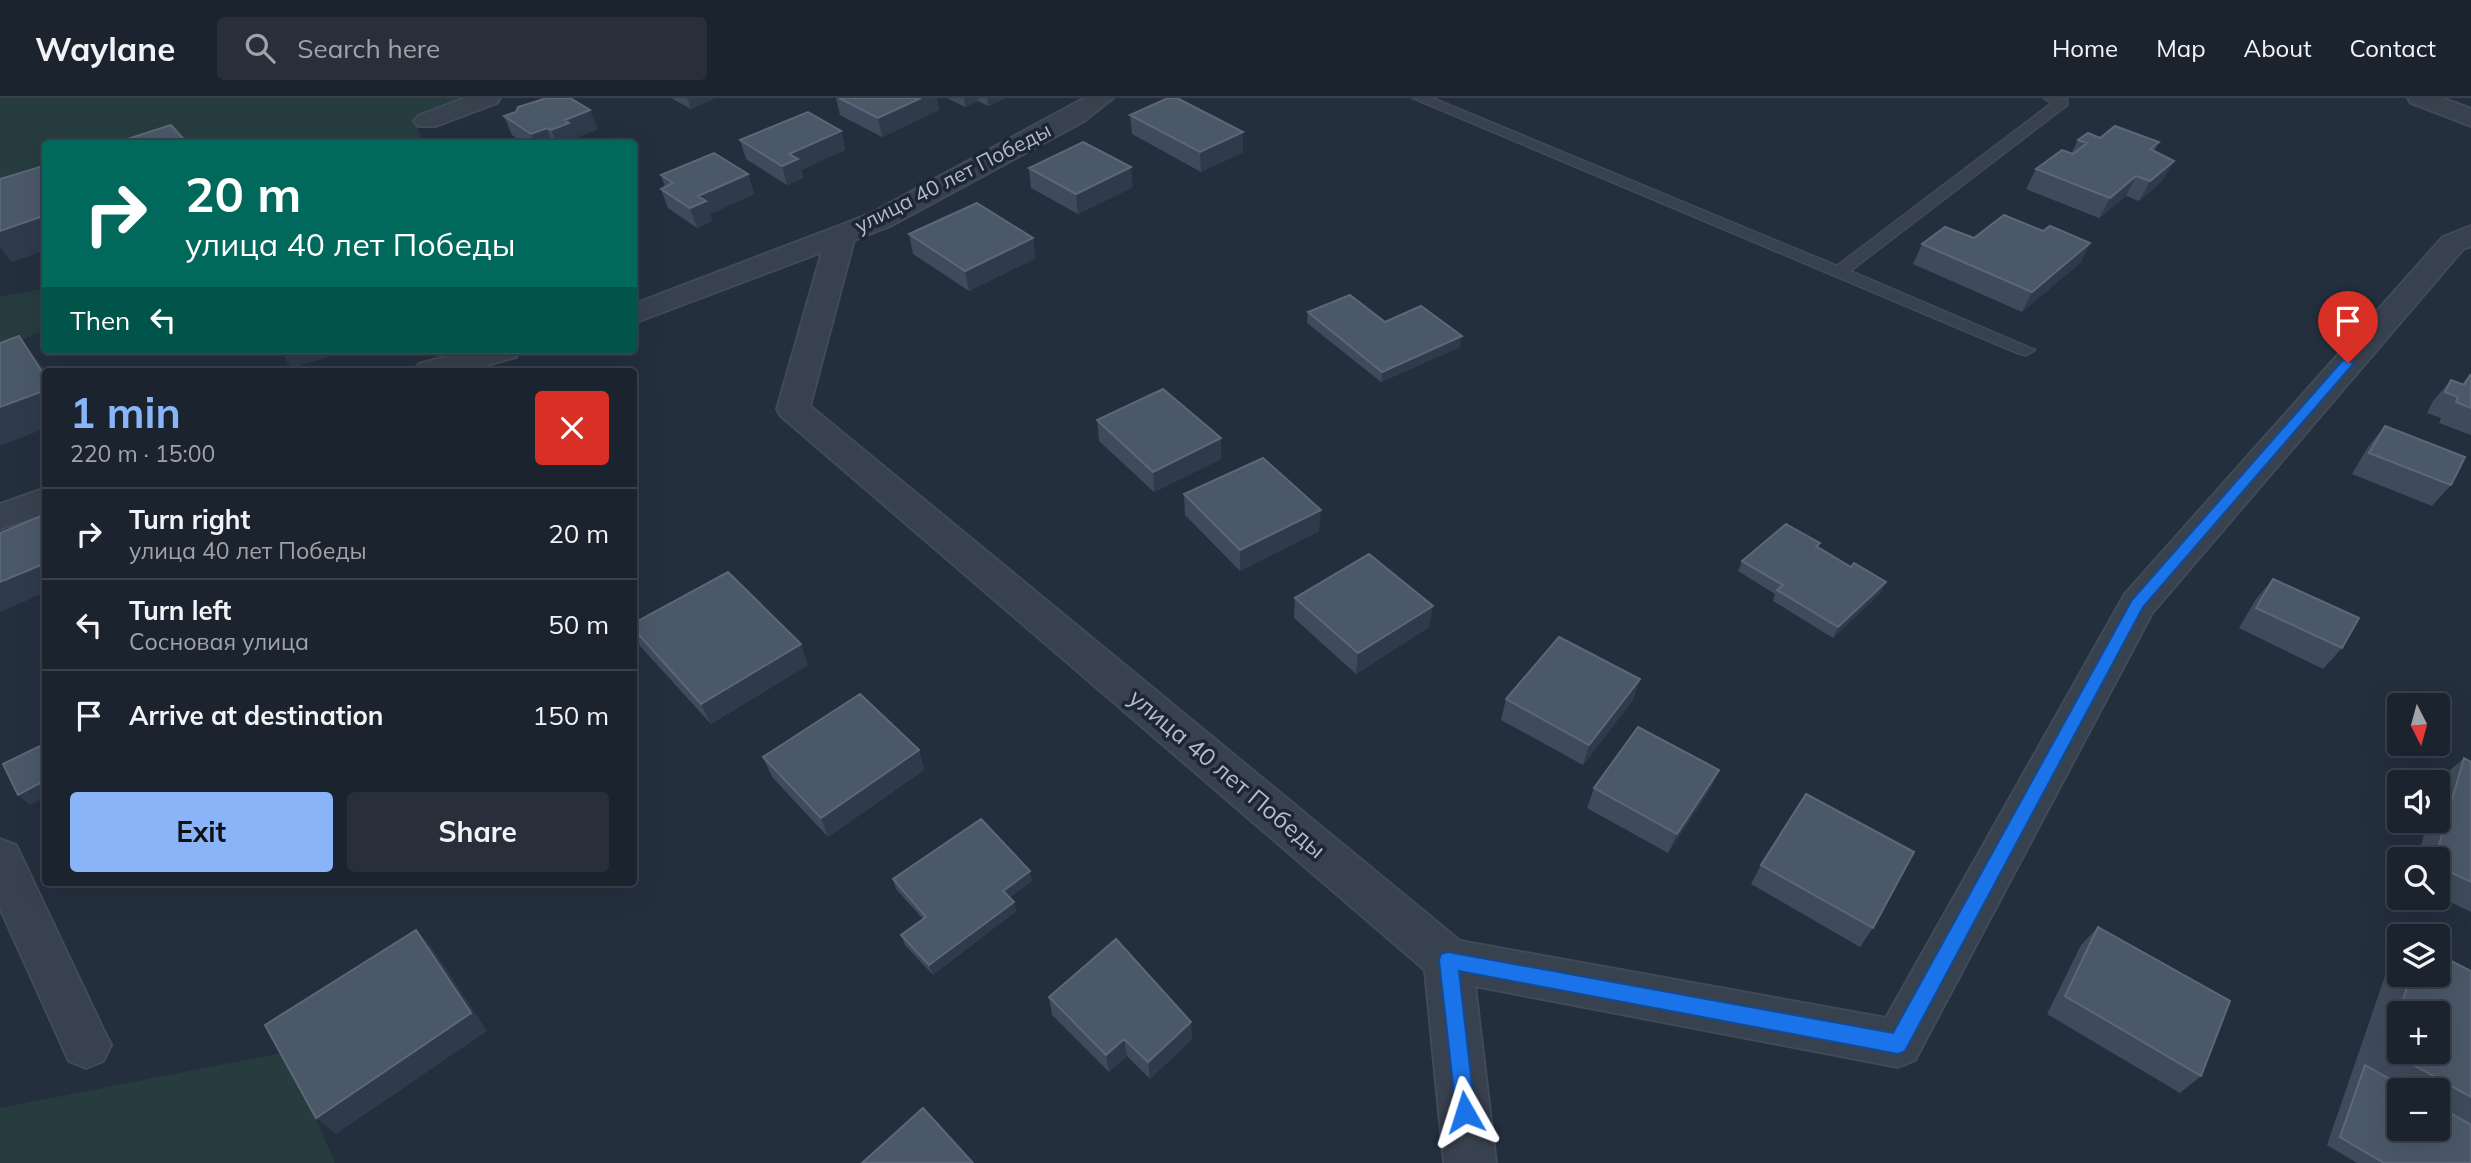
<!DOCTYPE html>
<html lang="en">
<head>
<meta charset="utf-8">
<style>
  body { margin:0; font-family:Mulish,sans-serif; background:#282f3a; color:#f1f3f6; height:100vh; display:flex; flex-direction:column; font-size:26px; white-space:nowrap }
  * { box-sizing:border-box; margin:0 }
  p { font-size:23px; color:#a0a4aa }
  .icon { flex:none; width:38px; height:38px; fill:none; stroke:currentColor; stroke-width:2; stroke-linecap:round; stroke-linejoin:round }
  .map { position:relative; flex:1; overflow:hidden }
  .drawer { position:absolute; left:42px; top:270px; width:595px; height:518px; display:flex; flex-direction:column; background:#1b232e; border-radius:7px; box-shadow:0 7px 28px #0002,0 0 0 2px #39404a }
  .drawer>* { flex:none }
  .guide { position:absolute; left:42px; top:42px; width:595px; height:214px; border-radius:7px; box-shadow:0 7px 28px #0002,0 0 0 2px #39404a; background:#00695c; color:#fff; overflow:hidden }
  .needle { width:46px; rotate:174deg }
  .controls { position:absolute; left:2387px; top:595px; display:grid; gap:14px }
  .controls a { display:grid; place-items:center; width:63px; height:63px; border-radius:7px; background:#1b232e; box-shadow:0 7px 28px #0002,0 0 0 2px #39404a; font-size:35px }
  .pin { position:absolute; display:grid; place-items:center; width:60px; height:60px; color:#fff; margin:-72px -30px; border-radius:50% 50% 50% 0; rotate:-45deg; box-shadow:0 0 7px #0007 }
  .pin .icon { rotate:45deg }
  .me { position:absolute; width:77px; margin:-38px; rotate:354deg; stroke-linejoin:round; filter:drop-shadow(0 0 5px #0008) }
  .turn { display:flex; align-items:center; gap:24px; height:147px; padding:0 28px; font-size:32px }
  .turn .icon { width:91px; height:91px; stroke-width:2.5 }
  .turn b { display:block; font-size:49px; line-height:60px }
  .then { display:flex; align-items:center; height:66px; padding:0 28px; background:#0003; gap:14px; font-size:26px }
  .round { display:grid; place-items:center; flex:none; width:74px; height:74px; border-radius:7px; background:#282f3a }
  .headline { display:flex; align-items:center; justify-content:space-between; height:119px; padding:0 28px }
  h1 { font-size:42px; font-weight:700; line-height:52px; color:#8ab4f8 }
  .action { display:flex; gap:14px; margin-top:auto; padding:14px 28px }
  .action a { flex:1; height:80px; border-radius:7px; background:#8ab4f8; color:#111; font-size:28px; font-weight:700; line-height:80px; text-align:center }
  .action a+a { background:#282f3a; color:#f1f3f6 }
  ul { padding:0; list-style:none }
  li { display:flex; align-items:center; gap:21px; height:91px; padding:0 28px; border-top:2px solid #39404a }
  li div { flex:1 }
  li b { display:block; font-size:26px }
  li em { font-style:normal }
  header { display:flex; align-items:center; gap:42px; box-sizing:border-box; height:98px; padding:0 35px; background:#1b232e; border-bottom:2px solid #39404a }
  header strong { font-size:33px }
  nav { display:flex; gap:38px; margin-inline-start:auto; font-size:24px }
  .search { width:490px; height:63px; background:#282f3a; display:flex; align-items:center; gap:18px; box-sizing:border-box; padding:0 24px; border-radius:7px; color:#a0a4aa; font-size:26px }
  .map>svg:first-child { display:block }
  .green { fill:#263c3f }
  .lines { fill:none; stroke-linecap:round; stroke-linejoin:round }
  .service-casing { stroke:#414a57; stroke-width:3 }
  .minor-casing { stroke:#414a57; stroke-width:4 }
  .service { fill:#38414e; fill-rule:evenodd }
  .minor { fill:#38414e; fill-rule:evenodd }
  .wall { fill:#3f4b5c; fill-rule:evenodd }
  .shaded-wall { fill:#2f3b4b }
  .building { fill:#4b5868; stroke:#5c6777; stroke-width:2; fill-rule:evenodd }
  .route { fill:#1a73e8; stroke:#114b97; stroke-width:2 }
  .labels { text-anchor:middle; stroke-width:7; stroke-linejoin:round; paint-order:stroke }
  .far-street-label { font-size:21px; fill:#b4bcc9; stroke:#1d2633 }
  .street-label { font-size:24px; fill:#b4bcc9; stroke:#1d2633 }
</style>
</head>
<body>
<header>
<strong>Waylane</strong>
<div class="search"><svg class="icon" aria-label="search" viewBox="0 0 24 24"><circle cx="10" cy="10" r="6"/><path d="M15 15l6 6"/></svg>Search here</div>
<nav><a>Home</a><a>Map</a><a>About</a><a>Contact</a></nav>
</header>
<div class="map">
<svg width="2471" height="1065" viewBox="0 0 2471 1065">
  <rect width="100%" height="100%" fill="#242f3e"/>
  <path class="green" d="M0,0H462L414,18L423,45L46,46L45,81L0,94Z
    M45,190V232L0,251V199Z
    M287,954L335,1065H0V1010Z"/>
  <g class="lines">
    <defs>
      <path id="service" d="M1413,0H1432L1837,168L2052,5L2044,0L2067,1V7L1850,173L2035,252L2026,257L2020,256Z"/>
      <path id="minor" d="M465,0H500L497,5L436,28H418L414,23L418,18Z
        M1085,0H1113L1084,23L890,128L854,142L810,308L1460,843L1886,920L2125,496L2443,139L2471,128V148L2463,151L2152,515L1915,962L1898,969L1475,888L1496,1065H1444L1425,872L781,318L777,311L822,154L634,225V206L870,116Z
        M2408,0H2442L2471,11V28L2411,5Z
        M470,252H521L516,259L466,273H414L419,266Z
        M46,390V415L0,431V406Z
        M0,741L16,747L103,931L111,947L103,963L86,970L69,963L0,810Z"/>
    </defs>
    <use href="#service" class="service-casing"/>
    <use href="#minor" class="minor-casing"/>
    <use href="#service" class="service"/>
    <use href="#minor" class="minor"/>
  </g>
  <path class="wall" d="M671,0H715L691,11Z
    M836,0H937L939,12L882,39L840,17Z
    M947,0H1005L988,8L978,3L965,9Z
    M516,14L598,31L575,40L577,45L575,46H525L512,37L504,18Z
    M1130,17L1243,54L1201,74L1132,36Z
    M841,33L845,52L801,72L803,80L787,87L746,61L740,42Z
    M2100,40L2159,44L2154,53L2163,82L2139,103L2126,98L2099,120L2026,91L2036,71L2071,56L2078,42Z
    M1029,70L1133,89L1078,116L1031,90Z
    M748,76L754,96L710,116L712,123L697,130L668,110L661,91L665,89L661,77Z
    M2043,133L2090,145L2080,165L2022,214L1913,166L1922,146Z
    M909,136L1036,160L969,193L913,156Z
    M1308,214L1385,224L1460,249L1381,284L1307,225Z
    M2470,277H2471V337L2439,325L2441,320L2427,315L2433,303L2451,282L2462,286Z
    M1097,322L1221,361L1154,394L1099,343Z
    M2385,328L2451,387L2432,408L2352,376L2368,349Z
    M1184,396L1319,433L1240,473L1185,417Z
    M1820,445L1818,449L1851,469L1886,484L1881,494L1833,540L1773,503L1775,496L1738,473L1742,463Z
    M2273,481L2342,550L2323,571L2239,530L2256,501Z
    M1295,500L1429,529L1356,576L1294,520Z
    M634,525L808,567L711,626L640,548L634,534Z
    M1506,601L1633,602L1583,667L1501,622Z
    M919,652L924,672L828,739L772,679L763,659Z
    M2464,660L2471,664V814L2438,798V761H2417L2428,723H2438V691L2441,680Z
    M1719,672L1710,691L1668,755L1587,710L1594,690Z
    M1761,767L1873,830L1860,849L1751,786Z
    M893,781L1032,783L1010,799L1016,813L933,877L905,847L901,837L923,821L896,791Z
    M2098,829L2201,978L2180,995L2047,916L2081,847Z
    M2399,863V877H2438L2471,873V1065H2357L2327,1047L2387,872ZM2399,992H2438V1031Z
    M1049,899L1192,941L1150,981L1127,958L1109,974L1052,917Z"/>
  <path class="shaded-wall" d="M687,0H715L691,11Z
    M921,0H937L939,12L882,39L878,20Z
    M964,0H977L978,3L965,9Z
    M987,0H1005L988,8Z
    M590,12L598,31L575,40L577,45L575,46H557L551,32L565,22Z
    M547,30L553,46H535L531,36Z
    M841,33L845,52L801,72L803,80L787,87L782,68L789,56Z
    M1243,34V54L1201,74L1200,54Z
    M2174,63L2163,82L2139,103L2150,83Z
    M1131,69L1133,89L1078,116L1076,96Z
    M748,76L754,96L710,116L712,123L697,130L690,110L698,98Z
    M2136,78L2126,98L2099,120L2110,100Z
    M46,117V152L12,164L0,149V133Z
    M1033,140L1036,160L969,193L965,173Z
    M2090,145L2080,165L2022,214L2032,194Z
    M19,238L46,273V280Z
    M1462,238L1460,249L1381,284L1382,274Z
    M268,252H351L291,270L282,255L272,259Z
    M46,292V330L0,348V309Z
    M1221,340V361L1154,394L1153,374Z
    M1321,412L1319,433L1240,473V452Z
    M46,465V494L0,514V484Z
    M1886,484L1881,494L1833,540L1838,529Z
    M1433,508L1429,529L1356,576L1358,555Z
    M801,546L808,567L711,626L701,606Z
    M1640,581L1633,602L1583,667L1589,647Z
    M919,652L924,672L828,739L821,720Z
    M1719,672L1710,691L1668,755L1677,736Z
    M46,682V699L30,707L18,697Z
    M1030,773L1032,783L1005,803L1003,793Z
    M1014,804L1016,813L933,877L929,867Z
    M416,832L432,850L487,933L336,1036L316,1020Z
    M1191,924L1192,941L1150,981L1148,964Z
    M1124,941L1127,958L1109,974L1106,957Z"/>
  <path class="building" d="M547,0H570L590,12L565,22L569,25L551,32L547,30L531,36L504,18L516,14L518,9Z
    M839,0H921L878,20Z
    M1168,0H1177L1243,34L1200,54L1130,17Z
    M808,14L841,33L789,56L798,61L782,68L740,42Z
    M171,27L188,46H112Z
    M2115,28L2159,44L2150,51L2174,63L2150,83L2136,78L2110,100L2036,71L2062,52L2073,56L2087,45L2078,42L2088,35L2100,40Z
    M1083,44L1131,69L1076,96L1029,70Z
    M714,55L748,76L698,98L706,103L690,110L661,91L673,85L661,77Z
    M46,67V117L0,133V81Z
    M977,105L1033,140L965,173L909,136Z
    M2004,117L2043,133L2050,128L2090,145L2032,194L1922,146L1945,129L1974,140Z
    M1350,197L1385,224L1421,208L1462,238L1382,274L1308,214Z
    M19,238L46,280V292L0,309V245Z
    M2470,277H2471V310L2456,304L2458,299L2445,294L2451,282L2464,287Z
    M1163,291L1221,340L1153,374L1097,322Z
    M2385,328L2465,359L2451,387L2369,355Z
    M1263,360L1321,412L1240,452L1184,396Z
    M46,416V465L0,484V435Z
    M1786,426L1820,445L1816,448L1851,469L1854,465L1886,484L1838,529L1777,492L1783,487L1742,463Z
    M1369,456L1433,508L1358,555L1295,500Z
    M728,474L801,546L701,606L634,531V525Z
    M2273,481L2359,520L2342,550L2256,510Z
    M1559,539L1640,581L1589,647L1506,601Z
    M860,596L919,652L821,720L763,659Z
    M1638,629L1719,672L1677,736L1594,690Z
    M46,645V682L18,697L3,666Z
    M2464,660L2471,664V784L2438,768V761H2435Z
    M1806,696L1914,754L1873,830L1761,767Z
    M981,721L1030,773L1003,793L1014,804L929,867L901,837L926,819L893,781Z
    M2098,829L2230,903L2201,978L2065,898Z
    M416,832L471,915L316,1020L265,927Z
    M1116,841L1191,924L1148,964L1124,941L1106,957L1049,899Z
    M2438,856L2471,873V999L2387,952L2411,877H2438ZM2399,915H2438V954H2399Z
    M2365,967L2409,992H2399V1031H2438V1008L2471,1027V1065H2384L2340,1039Z
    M923,1010L973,1065H862Z"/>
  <path class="route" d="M2343,262L2354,265L2143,509L1905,953L1898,956L1459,873L1475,1014L1472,1022L1465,1025L1457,1022L1439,862L1441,856L1448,854L1893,935L2132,502Z"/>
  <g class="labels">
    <g class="far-street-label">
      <text transform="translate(953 80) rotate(-27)" y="7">улица 40 лет Победы</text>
    </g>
    <g class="street-label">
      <text transform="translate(1227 676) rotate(40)" y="8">улица 40 лет Победы</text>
    </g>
  </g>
</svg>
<div class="controls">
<a><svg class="needle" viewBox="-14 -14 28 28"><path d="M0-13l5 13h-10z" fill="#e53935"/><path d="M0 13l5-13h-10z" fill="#a0a4aa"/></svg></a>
<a><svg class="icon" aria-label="sound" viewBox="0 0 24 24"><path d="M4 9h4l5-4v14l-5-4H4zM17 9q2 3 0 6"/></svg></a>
<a><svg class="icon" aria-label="search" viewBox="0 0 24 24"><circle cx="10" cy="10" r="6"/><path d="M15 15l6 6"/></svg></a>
<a><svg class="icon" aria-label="layers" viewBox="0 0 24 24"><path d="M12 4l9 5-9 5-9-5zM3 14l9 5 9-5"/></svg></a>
<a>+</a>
<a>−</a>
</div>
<div class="pin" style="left:2348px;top:265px;background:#d93025"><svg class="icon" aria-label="arrive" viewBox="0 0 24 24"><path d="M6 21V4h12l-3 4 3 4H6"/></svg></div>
<svg class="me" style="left:1465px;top:1014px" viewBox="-20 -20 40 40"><path d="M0-17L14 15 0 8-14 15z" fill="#1a73e8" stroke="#fff" stroke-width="4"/></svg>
<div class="guide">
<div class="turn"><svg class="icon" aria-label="right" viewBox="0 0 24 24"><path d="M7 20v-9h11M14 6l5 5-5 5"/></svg><div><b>20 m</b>улица 40 лет Победы</div></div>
<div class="then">Then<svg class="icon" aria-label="left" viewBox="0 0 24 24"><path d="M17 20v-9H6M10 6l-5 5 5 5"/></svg></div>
</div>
<section class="drawer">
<div class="headline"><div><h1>1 min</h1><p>220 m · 15:00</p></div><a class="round" style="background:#d93025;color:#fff"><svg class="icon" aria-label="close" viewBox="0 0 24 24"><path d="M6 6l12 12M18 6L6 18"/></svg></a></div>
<ul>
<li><svg class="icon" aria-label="right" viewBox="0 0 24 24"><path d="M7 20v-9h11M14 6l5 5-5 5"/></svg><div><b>Turn right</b><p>улица 40 лет Победы</p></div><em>20 m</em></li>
<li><svg class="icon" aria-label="left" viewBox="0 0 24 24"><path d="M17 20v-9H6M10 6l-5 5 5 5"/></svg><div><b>Turn left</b><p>Сосновая улица</p></div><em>50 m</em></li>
<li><svg class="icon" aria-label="arrive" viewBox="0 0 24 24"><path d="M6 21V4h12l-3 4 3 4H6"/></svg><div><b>Arrive at destination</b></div><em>150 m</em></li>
</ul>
<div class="action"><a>Exit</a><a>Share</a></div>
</section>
</div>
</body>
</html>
